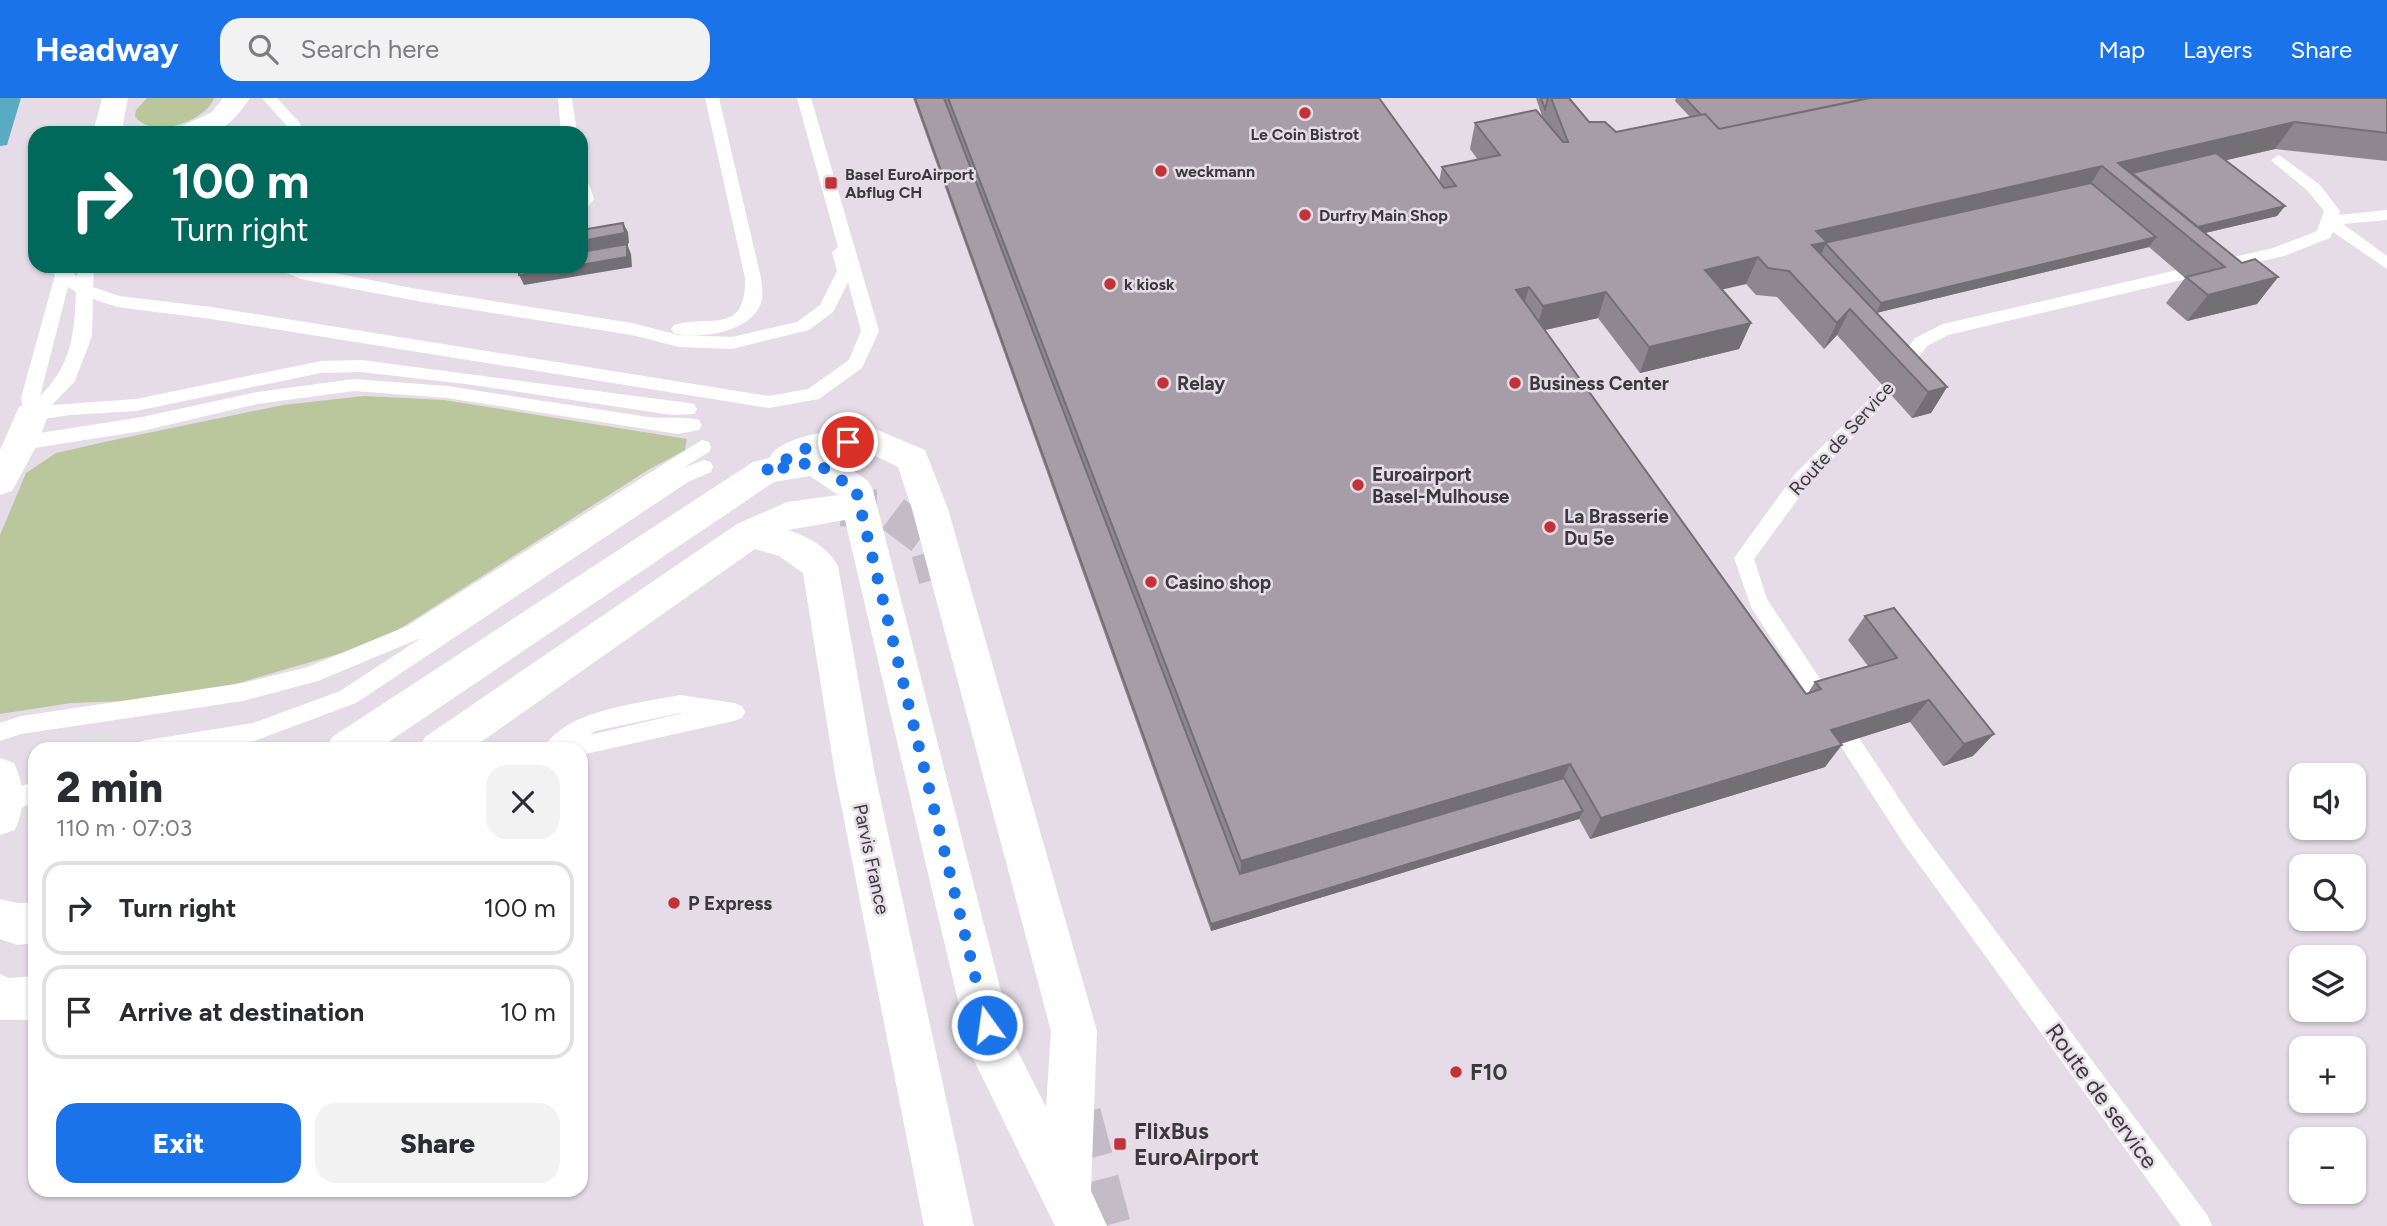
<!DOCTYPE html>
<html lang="en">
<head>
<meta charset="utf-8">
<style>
  body { margin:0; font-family:Figtree,sans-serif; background:#f2f2f3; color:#2b2b33; height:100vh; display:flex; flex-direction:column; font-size:26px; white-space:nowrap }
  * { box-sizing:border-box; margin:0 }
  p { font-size:23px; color:#7c7c81 }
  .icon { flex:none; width:38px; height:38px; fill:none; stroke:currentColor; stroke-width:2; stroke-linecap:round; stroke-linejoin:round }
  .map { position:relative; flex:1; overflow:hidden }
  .panel { position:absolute; left:28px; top:644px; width:560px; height:455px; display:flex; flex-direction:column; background:#fff; border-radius:21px; box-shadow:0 2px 5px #0004 }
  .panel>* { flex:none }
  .banner { position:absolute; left:28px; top:28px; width:560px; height:147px; border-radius:21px; box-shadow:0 2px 5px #0004; background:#00695c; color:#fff; overflow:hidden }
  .buttons { position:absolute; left:2289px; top:665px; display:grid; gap:14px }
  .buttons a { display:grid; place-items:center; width:77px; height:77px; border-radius:14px; background:#fff; box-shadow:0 2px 5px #0004; font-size:35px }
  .pin { position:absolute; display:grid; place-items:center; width:60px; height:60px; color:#fff; margin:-30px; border:4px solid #fff; border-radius:50%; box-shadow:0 2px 7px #0007 }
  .me { position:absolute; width:77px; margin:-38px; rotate:346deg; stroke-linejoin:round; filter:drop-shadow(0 0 5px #0008) }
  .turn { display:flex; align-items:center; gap:24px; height:147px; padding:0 28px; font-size:32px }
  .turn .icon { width:91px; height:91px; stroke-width:2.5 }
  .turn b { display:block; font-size:49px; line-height:60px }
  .round { display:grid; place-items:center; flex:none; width:74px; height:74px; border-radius:21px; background:#f2f2f3 }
  .summary { display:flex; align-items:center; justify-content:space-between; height:119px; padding:0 28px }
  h1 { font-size:42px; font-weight:800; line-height:52px }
  .cta { display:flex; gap:14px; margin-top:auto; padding:14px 28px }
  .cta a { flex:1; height:80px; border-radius:21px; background:#1a73e8; color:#fff; font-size:28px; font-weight:800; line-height:80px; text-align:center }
  .cta a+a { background:#f2f2f3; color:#2b2b33 }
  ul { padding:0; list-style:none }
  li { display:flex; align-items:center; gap:21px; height:94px; margin:0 14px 10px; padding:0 14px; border:4px solid #e1e1e2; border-radius:21px }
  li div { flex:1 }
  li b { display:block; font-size:26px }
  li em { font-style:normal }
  header { display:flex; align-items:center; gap:42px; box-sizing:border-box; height:98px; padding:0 35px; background:#1a73e8; color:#fff }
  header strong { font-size:33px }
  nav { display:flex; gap:38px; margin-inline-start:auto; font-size:24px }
  .search { width:490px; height:63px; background:#f2f2f3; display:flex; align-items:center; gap:18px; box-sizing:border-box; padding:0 24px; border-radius:21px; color:#7c7c81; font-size:26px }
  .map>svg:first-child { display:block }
  .green { fill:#bac79c }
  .water { fill:#59aac3 }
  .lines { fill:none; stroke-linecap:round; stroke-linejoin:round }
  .street-tunnel-far1 { stroke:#c3bbc5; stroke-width:37; stroke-dasharray:37 18; stroke-linecap:butt }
  .street-tunnel { stroke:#c3bbc5; stroke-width:46; stroke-dasharray:46 23; stroke-linecap:butt }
  .lane { fill:#fff; fill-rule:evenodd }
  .street { fill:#fff; fill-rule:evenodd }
  .wall { fill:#8f8790 }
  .shaded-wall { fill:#746e75 }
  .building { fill:#a69da7; stroke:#746e75; stroke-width:2 }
  .route { stroke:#1a73e8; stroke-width:12; stroke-dasharray:0 21.6 }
  .poi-dot { fill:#c23237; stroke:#e5dce7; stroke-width:2.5 }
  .labels { text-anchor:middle; stroke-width:5; stroke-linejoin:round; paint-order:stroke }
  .far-poi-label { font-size:16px; font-weight:bold; fill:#3c393d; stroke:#e5dce7; text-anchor:start }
  .poi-label { font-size:19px; font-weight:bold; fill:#3c393d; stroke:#e5dce7; text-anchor:start }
  .street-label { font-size:19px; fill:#3c393d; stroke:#e5dce7 }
  .near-poi-label { font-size:23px; font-weight:bold; fill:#3c393d; stroke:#e5dce7; text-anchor:start }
  .near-street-label { font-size:23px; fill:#3c393d; stroke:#e5dce7 }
</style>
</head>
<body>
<header>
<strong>Headway</strong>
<div class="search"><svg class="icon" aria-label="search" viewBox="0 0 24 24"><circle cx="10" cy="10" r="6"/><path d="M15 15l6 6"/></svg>Search here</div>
<nav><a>Map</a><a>Layers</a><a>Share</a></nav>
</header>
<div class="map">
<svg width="2387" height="1128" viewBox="0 0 2387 1128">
  <rect width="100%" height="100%" fill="#e5dce7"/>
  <path class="green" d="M147,0H214C206,24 150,42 135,18L136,12Z
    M364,298L444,302L687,341L685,352L648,372L401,530L366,548L228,588L125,603L71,605L0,616V437L26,375L56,355L109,343L283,307Z"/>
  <path class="water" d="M0,0H21L7,47L0,48Z"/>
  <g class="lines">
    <path class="street-tunnel-far1" d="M840,410H885L926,441L937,481"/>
    <path class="street-tunnel" d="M1078,1016L1108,1128"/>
    <path class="lane" d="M262,0H277L299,24L305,35H289L287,28Z
      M558,0H572L577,35H561Z
      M705,0H719L761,180C762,187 763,196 762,202C754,234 700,242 674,235L671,231L674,227C711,216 746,238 745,180Z
      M797,0H811L879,233L862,270L819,301L769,310L211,221L117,209L93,201L92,238L75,283L52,307L136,301L321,263L361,262L688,305L694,306L697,311L694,316L672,317L466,286L361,274L321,275L136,313L70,317L31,323L25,322L21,300L55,177L51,168H67L77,179L78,168H94L93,189L119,198L211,209L769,298L808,291L849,262L861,233L848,184L833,214L809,232L732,251L679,249L632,237L417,203L301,181L279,172L277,168H298L417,191L632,225L679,237L732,239L797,224L820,207L837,173L832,154L838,149ZM68,189L76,194C74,237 72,267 40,298Z
      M2279,57L2320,87L2340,113L2339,117L2387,112V122L2343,126L2387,158V171L2333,134L2330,140L2284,158L1948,237L1927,248L1885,305L1809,386L1754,461L1767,501L1918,729L2208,1118L2212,1128H2181L1902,743L1751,509L1734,460L1795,376L1873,297L1915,240L1943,226L2273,150L2317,133L2324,113L2308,93L2274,65L2271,62Z
      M581,81L589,86L594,101L587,110L581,112Z
      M354,281L447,288L648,319C663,321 686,318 699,322L702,327L699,332L678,336L447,300L354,293L257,306L142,333L21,352L14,350L12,345L14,340L21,338L142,319L257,294Z
      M702,342L709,344L711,349L709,354L683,370L704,362L711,364L713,369L711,374L688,384L356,605L254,643L206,651H136L139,644L147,642L253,625L340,593L421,540L318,583L243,603L21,636L0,643V625L21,618L243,585L308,569L407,528Z
      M680,597L734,605L742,608L745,614L742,620L734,623L581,657V651H544C563,612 641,605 680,597ZM680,615H683L590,637L595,633Z
      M35,682V703L11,715L0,717V698Z"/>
    <path class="street" d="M102,0H128L123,27L132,35H97L94,31Z
      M223,0H250C225,36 218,35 176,35L180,29L212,14Z
      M31,305L43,309L48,317L38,345L12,393L0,397V352L19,309Z
      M868,328L925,352L948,411L1097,933L1091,1093L1107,1128H1055L970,954L845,422L788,432C807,438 829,450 838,468L875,676L974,1128H924L835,676L803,475L779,458L755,451L471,651H419L425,639L737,426L787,404L838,397L810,378L774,384L378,651H326L332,639L753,364L769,360C783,335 842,332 868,328ZM865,353L898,369L912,411L1051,933L1046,1009L1015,948L873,392L868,383L832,358Z
      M0,660L14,665C25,688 25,710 15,732L0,737Z
      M0,801L17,805H35V845L17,847L0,841Z
      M0,876L9,880L35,878V922H0Z"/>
  </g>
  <path class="wall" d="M913,0H1379L1439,84L1442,69L1478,62L1470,51L1475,25L1543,21L1536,0H1569L1589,24L1616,34L1690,19L1675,3L1676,0H2387V63L2275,51L2225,62L2285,108L2277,118L2205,135L2242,165L2278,179L2257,206L2187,223L2166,205L2185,180L2149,149L1876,215L1947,289L1931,315L1912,320L1837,237L1824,251L1777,199L1756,197L1746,186L1722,191L1751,225L1739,251L1640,275L1598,220L1545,232L1806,596L1808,595L1815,584L1868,568L1848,542L1865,518L1973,658L1943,668L1910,624L1841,645L1825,669L1590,741L1579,721L1211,833Z"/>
  <path class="shaded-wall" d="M2295,24L2275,51L2123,86L2118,65Z
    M2102,68L2085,95L1826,146L1814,170L1800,173L1816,133Z
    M2285,108L2277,118L2188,139L2181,133Z
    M623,125L628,134L629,145L581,154V143Z
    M2156,139L2149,149L1876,215L1881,205Z
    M627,146L631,156L632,169L524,187L519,177L574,168H581V167Z
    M1758,159L1746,186L1695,198L1705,172Z
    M2278,179L2257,206L2187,223L2208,197Z
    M1529,189L1522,215L1516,192Z
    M1606,194L1598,220L1536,234L1543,208Z
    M1850,211L1837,237L1824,251L1837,225Z
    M1751,225L1739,251L1640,275L1649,249Z
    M1947,289L1931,315L1912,320L1928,294Z
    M1929,602L1910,624L1815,654L1831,632Z
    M1994,636L1973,658L1943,668L1964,646Z
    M1842,647L1825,669L1590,741L1601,720Z
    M1570,666L1560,688L1240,783L1241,763Z
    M1583,713L1579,721L1211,833V826Z"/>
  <path class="building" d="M915,0H944L1240,776L1564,680L1583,713L1211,826Z
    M948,0H1379L1444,90L1456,88L1442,69L1500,57L1475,25L1536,12L1563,44H1568L1551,0H1569L1589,24H1605L1616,34L1705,16L1719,31L1870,0H2387V35L2295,24L2118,65L2242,165L2255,161L2278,179L2208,197L2186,179L2225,169L2102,68L1816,133L1827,144L1812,147L1947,289L1928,294L1850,211L1837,225L1789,173L1768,170L1758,159L1705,172L1751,225L1649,249L1606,194L1543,208L1529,189L1516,192L1806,596L1821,591L1815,584L1897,560L1865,518L1894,510L1994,636L1964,646L1929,602L1831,632L1842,647L1601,720L1570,666L1241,763Z
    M1541,0H1548L1545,11Z
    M1685,0H1869L1719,31L1705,16L1701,17Z
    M2216,55L2285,108L2198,129L2132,75Z
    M2091,85L2156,139L1881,205L1826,146L1827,144L1824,145Z
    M623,125L625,135L581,143V132Z
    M627,146V159L581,167V154Z
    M519,168H574L519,177Z"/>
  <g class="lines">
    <path class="route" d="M848,344L807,350L765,373L815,364L856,392L987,927"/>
  </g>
  <g class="poi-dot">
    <circle cx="1305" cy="15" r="7"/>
    <circle cx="1161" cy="73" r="7"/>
    <rect x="824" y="78" width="14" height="14" rx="3.5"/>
    <circle cx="1305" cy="117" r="7"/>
    <circle cx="1110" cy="186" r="7"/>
    <circle cx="1163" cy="285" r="7"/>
    <circle cx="1515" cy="285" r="7"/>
    <circle cx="1358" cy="387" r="7"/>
    <circle cx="1550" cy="429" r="7"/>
    <circle cx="1151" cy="484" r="7"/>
    <circle cx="674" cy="805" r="7"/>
    <circle cx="1456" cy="974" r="7"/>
    <rect x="1113" y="1039" width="14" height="14" rx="3.5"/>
  </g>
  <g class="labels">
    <g class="far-poi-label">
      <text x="1305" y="42" text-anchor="middle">Le Coin Bistrot</text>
      <text x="1175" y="79">weckmann</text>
      <text x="845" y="82">Basel EuroAirport<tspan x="845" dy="18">Abflug CH</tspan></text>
      <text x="1319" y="123">Durfry Main Shop</text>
      <text x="1124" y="192">k kiosk</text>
    </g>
    <g class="poi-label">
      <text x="1177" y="292">Relay</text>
      <text x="1529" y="292">Business Center</text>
      <text x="1372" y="383">Euroairport<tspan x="1372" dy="22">Basel-Mulhouse</tspan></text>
      <text x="1564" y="425">La Brasserie<tspan x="1564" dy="22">Du 5e</tspan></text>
      <text x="1165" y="491">Casino shop</text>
      <text x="688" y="812">P Express</text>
    </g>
    <g class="street-label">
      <text transform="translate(1841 340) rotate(-48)" y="7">Route de Service</text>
      <text transform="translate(872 761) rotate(78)" y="7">Parvis France</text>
    </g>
    <g class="near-poi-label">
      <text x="1470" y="982">F10</text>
      <text x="1134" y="1041">FlixBus<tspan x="1134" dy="26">EuroAirport</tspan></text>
    </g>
    <g class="near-street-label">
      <text transform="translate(2102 998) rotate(54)" y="8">Route de service</text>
    </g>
  </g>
</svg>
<div class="buttons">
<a><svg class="icon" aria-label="sound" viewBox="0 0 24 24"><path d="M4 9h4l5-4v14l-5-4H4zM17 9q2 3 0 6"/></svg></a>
<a><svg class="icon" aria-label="search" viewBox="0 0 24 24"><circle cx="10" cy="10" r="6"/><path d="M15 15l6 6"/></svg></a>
<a><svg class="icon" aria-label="layers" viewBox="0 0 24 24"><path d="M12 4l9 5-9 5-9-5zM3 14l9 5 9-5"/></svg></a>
<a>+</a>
<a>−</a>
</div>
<div class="pin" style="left:848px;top:344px;background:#d93025"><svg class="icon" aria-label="arrive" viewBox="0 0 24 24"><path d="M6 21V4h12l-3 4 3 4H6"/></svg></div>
<svg class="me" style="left:987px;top:927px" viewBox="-20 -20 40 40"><circle r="17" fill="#1a73e8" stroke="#fff" stroke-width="3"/><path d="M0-11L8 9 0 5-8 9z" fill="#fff"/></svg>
<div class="banner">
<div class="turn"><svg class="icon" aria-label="right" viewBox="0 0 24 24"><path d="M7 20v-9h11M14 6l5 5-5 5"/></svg><div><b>100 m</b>Turn right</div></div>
</div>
<section class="panel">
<div class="summary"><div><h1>2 min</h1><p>110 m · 07:03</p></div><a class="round"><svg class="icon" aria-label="close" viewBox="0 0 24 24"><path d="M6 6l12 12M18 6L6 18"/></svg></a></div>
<ul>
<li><svg class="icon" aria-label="right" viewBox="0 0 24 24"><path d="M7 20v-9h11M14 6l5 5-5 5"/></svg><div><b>Turn right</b></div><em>100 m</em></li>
<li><svg class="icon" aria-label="arrive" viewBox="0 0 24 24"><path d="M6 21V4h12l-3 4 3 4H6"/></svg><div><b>Arrive at destination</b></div><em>10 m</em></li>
</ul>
<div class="cta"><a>Exit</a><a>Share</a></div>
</section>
</div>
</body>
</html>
